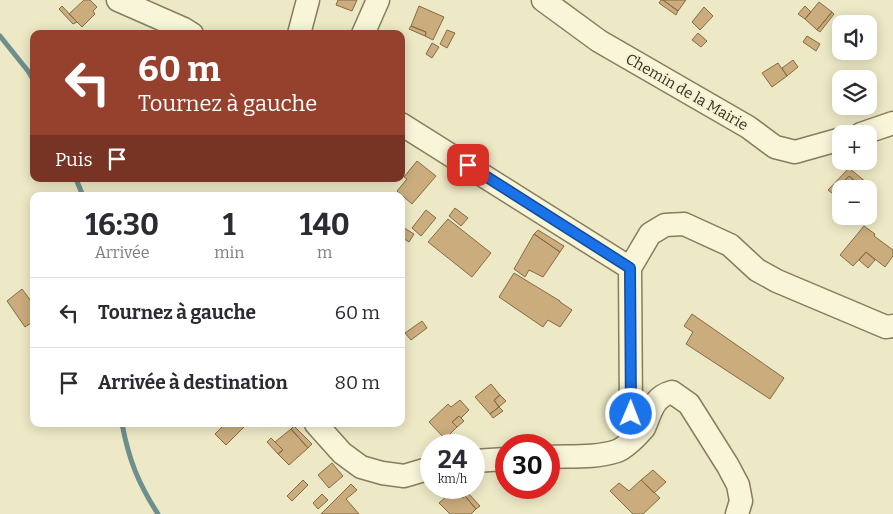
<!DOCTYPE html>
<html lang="fr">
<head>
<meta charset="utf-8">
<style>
  body { margin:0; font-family:Bitter,serif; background:#f7f7f7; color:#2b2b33; height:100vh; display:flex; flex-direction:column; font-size:19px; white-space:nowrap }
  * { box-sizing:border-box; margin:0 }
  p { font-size:16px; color:#7c7c81 }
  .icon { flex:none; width:28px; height:28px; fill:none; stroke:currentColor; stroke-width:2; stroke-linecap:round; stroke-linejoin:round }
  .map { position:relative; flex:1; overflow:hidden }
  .sheet { position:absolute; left:30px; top:192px; width:375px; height:235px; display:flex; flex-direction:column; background:#fff; border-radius:10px; box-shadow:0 2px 12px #0003 }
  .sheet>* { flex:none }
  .top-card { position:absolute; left:30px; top:30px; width:375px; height:152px; border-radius:10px; box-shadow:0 2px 12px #0003; background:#95412d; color:#fff; overflow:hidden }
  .controls { position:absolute; left:832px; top:15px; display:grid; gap:10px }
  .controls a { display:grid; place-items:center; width:45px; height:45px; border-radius:10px; background:#fff; box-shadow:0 2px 12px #0003; font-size:25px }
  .speed { position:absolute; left:420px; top:434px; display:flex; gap:10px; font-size:25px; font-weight:700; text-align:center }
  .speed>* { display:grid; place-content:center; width:65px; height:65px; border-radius:50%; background:#fff; box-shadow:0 2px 12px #0003; line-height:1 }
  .speed small { font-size:12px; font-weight:400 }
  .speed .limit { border:8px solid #d22; background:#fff; color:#111 }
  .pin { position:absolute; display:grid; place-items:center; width:42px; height:42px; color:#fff; margin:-21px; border-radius:10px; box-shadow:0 2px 8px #0006 }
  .me { position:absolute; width:55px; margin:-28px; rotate:1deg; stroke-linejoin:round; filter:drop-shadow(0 0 4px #0008) }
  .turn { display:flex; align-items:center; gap:18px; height:105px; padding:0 25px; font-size:22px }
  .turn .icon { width:65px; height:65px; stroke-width:2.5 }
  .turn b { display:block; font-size:35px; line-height:42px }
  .then { display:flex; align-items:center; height:48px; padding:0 25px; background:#0003; gap:10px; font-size:19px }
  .eta { display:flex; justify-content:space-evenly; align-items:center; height:85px; text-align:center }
  .eta b { font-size:30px; font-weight:700; line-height:35px }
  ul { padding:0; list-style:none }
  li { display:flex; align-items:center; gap:15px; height:70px; padding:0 25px; border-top:1px solid #e1e1e2 }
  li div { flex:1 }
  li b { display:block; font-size:19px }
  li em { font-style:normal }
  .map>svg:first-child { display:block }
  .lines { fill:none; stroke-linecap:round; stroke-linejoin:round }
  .stream { stroke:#6e8f8d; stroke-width:5 }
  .building { fill:#caac7d; stroke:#866b42 }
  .minor-casing { stroke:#887c5c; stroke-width:25 }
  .minor { stroke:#f8f5d9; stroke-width:22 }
  .route-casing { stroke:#114b97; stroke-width:12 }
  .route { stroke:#1a73e8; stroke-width:9 }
  .labels { text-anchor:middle; stroke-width:4; stroke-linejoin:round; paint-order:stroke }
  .street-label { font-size:15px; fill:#38301f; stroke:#f5f2d5 }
</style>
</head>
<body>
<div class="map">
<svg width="893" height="514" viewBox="0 0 893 514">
  <rect width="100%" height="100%" fill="#ede9c6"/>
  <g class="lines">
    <path class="stream" d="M0,36L28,71L34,81
      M76,179L83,196
      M122,424C129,460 138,483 158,514"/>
  </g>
  <path class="building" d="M84,0H90L97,7L93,11L95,14L82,27L69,14Z
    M338,0H357L352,11L336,5Z
    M661,0H663L678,11L676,15L659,3Z
    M663,0H686L678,11Z
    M819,2L832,12L817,30L805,19Z
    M62,6L77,22L73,24L59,9Z
    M419,6L444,17L433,40L425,36L426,32L411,26Z
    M805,6L811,12L805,19L798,14Z
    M704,7L713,16L700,30L692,22Z
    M832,12L834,14L820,32L817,30Z
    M411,26L426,32L425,36L409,29Z
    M447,30L455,33L447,48L440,44Z
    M698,33L707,41L701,47L692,40Z
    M807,36L820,44L816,51L803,42Z
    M432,43L439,47L432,58L426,54Z
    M793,60L798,67L787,76L782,68Z
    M778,63L787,76L772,87L762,73Z
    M417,161L436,176L412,204L397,191L407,179L404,177Z
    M849,168L872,187L869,190V189H864L849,176L833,194L828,190Z
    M849,176L864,189H841V202L833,194Z
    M455,208L468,218L461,226L449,216Z
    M426,210L436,218L421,236L412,228Z
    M448,219L491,253L472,277L428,242Z
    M401,226L414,234L409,242L401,237Z
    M864,226L875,234L874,236L893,250V256L885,267L866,252L853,266L840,255Z
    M538,230L564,246L560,252L534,234Z
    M534,234L560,252L543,277L529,270L525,277L514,269Z
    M866,252L875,260L868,268L859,260Z
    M514,273L560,301V302L572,310L560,327L548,320L543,327L499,297Z
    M22,289L34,305V321L25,327L7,301Z
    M692,314L784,378L770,399L686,344L693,332L684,326Z
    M422,321L427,328L411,340L405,333Z
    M491,384L500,395L494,400L499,407L490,414L475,397Z
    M500,395L506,401L499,407L494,400Z
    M460,400L469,410L461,418L459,416L452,422L457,427L445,439L429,422L448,404L451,407Z
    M499,407L503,411L493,418L490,414Z
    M459,416L464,421L457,427L452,422Z
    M225,424H243L245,426L226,445L215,434Z
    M294,426L312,444L308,448L291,429Z
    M291,429L308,448L289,465L278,454L283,450L275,442Z
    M271,438L283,450L278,454L267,442Z
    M332,463L343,476L329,488L318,475Z
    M653,470L666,482L654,493L641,480Z
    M303,480L308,485L292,501L287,496Z
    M641,480L660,498L643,514H633L610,491L619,483L629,491Z
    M351,484L357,490L346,499L359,514H321Z
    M455,489L463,498L465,496L476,509L471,514H450L439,503Z
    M468,493L480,506L476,509L465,496Z
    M322,494L328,500L318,509L313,503Z"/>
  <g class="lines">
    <defs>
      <path id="minor" d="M118,0L184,29L192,34
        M543,0L599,41L748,127L775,147L795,152L841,139
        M299,34L308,0
        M363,34L378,0
        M401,124L630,268
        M861,134L893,123
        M316,424L342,453L361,467L382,473L404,476L431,468
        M549,457C570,456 596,458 617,451C627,447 637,436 644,428
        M474,461L506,459
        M737,514L741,501L738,485L728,466L689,404L672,392C653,397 651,412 644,428L635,423L631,414L630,268L650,234L665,225L684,224L730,245L757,270L777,281L886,327L893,326"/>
    </defs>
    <use href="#minor" class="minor-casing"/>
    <use href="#minor" class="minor"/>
  </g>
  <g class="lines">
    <defs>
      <path id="route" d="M468,165L630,268L631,414"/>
    </defs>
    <use href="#route" class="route-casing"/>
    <use href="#route" class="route"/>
  </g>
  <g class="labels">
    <g class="street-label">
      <text transform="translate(687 92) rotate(30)" y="5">Chemin de la Mairie</text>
    </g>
  </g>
</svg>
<div class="controls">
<a><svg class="icon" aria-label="sound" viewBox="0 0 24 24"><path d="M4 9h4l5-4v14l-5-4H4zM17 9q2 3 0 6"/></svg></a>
<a><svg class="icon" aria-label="layers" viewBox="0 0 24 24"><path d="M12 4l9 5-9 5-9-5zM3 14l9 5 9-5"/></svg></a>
<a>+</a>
<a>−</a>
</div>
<div class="speed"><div>24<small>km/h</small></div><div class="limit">30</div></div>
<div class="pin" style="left:468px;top:165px;background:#d93025"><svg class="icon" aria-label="arrive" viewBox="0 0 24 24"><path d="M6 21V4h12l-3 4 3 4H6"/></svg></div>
<svg class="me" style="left:631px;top:414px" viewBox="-20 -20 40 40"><circle r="17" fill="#1a73e8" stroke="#fff" stroke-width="3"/><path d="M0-11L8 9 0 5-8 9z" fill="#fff"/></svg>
<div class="top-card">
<div class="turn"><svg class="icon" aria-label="left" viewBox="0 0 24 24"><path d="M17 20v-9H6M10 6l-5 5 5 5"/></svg><div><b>60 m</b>Tournez à gauche</div></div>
<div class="then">Puis<svg class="icon" aria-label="arrive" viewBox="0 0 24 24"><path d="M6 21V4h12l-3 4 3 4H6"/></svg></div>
</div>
<section class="sheet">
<div class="eta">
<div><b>16:30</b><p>Arrivée</p></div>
<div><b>1</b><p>min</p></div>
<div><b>140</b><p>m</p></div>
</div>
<ul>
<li><svg class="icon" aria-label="left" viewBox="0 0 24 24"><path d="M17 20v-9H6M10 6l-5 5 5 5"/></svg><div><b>Tournez à gauche</b></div><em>60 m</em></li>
<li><svg class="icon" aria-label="arrive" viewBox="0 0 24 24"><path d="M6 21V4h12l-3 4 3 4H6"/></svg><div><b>Arrivée à destination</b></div><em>80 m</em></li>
</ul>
</section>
</div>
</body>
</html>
